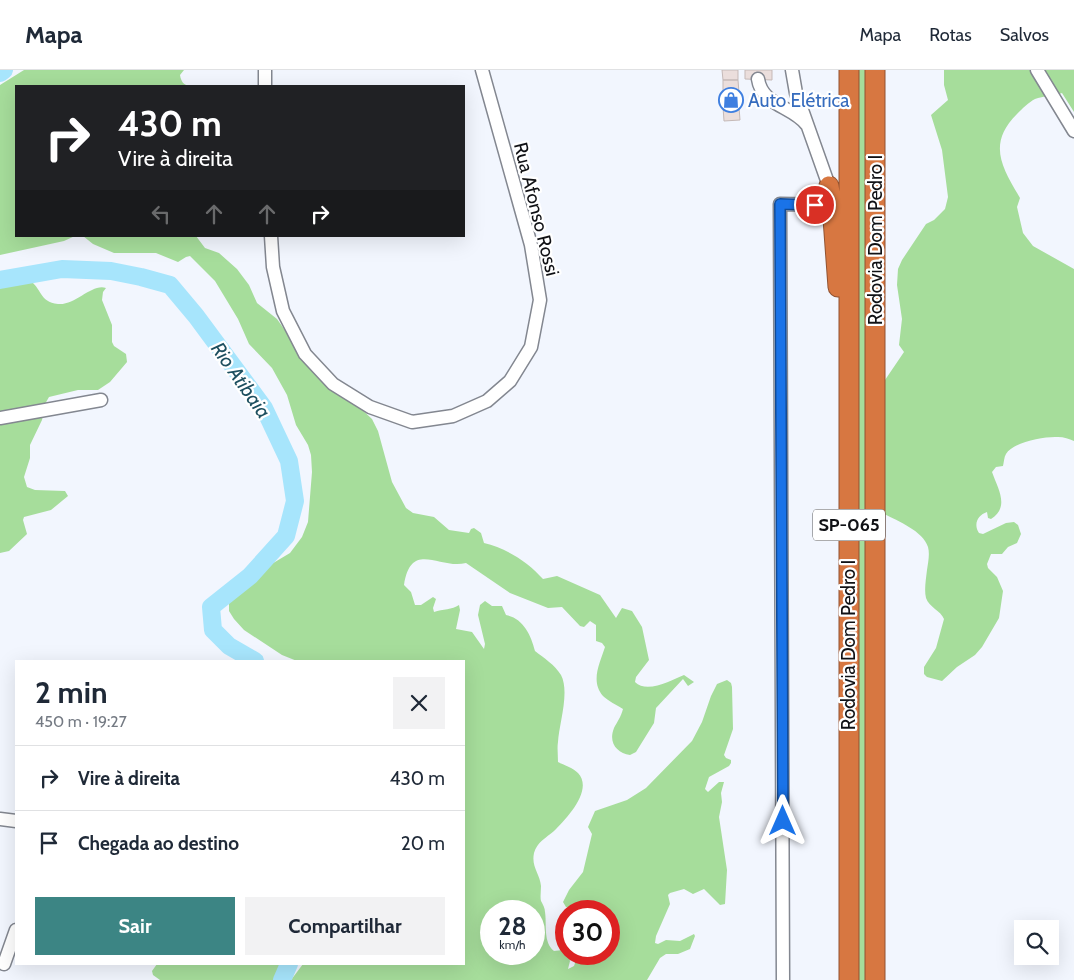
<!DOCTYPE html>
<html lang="pt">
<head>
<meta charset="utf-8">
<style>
  body { margin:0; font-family:Cabin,sans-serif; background:#f2f2f3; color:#1f2937; height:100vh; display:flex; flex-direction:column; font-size:19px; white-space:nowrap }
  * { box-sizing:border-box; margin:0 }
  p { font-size:16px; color:#747a83 }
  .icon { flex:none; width:28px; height:28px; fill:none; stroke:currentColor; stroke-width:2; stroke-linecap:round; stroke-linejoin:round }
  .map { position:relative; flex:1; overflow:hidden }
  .side { position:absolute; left:15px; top:590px; width:450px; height:305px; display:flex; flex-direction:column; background:#fff; border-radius:0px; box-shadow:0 5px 20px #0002 }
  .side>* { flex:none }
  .banner { position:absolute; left:15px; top:15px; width:450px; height:152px; border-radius:0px; box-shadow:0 5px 20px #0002; background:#202124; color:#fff; overflow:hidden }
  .fabs { position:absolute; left:1014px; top:850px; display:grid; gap:10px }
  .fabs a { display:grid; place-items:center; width:45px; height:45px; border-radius:0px; background:#fff; box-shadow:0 5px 20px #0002; font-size:25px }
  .speed { position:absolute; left:480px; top:830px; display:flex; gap:10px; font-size:25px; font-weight:700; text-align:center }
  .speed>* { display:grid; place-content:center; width:65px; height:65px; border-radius:50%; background:#fff; box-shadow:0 5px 20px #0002; line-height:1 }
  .speed small { font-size:12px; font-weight:400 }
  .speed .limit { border:8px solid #d22; background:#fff; color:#111 }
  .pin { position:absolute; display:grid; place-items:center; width:42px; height:42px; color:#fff; margin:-21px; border:2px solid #fff; border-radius:50%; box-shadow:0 1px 5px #0007 }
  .me { position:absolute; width:55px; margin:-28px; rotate:0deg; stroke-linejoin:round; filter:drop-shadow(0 0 4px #0008) }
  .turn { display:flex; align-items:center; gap:18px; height:105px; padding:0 20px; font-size:22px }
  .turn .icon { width:65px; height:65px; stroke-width:2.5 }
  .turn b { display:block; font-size:35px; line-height:42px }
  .lanes { display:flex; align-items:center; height:48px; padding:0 20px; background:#0003; justify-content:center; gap:25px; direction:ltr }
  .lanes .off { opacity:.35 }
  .round { display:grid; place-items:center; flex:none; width:52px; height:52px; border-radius:0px; background:#f2f2f3 }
  .overview { display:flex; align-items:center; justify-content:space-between; height:85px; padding:0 20px }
  h1 { font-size:30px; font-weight:800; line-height:38px }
  .primary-button { display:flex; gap:10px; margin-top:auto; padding:10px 20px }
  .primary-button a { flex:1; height:58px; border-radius:0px; background:#3c8584; color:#fff; font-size:20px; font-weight:800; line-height:58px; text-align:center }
  .primary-button a+a { background:#f2f2f3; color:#1f2937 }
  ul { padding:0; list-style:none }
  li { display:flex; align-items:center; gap:15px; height:65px; padding:0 20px; border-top:1px solid #e0e1e3 }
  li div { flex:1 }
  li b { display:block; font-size:19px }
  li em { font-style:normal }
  header { display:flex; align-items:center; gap:30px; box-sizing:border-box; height:70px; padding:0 25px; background:#fff; border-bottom:1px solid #e0e1e3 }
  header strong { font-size:24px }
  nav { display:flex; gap:28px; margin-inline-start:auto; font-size:18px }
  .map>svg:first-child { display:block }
  .green { fill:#a6dd9b; fill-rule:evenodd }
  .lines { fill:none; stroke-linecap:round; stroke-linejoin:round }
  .river { stroke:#a7e5fc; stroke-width:18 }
  .building { fill:#ebdedc; stroke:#c5b9b7 }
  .minor-casing { stroke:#838790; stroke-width:15 }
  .highway-casing { stroke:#915332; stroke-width:21 }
  .minor { stroke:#fff; stroke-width:12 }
  .highway { stroke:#d77741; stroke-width:19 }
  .route-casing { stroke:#114b97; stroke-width:12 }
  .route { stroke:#1a73e8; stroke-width:9 }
  .labels { text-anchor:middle; stroke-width:4.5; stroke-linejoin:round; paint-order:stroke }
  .shield { fill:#fff; stroke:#58585b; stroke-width:1 }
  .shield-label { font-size:18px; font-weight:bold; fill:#101115 }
  .shop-label { font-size:19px; fill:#366cbe; stroke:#fff; text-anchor:start }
  .street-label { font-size:19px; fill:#101115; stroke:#fff }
  .water-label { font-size:20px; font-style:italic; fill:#1d4f5f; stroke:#fff }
</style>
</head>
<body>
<header>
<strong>Mapa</strong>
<nav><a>Mapa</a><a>Rotas</a><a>Salvos</a></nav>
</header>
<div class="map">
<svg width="1074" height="910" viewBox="0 0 1074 910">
  <rect width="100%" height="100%" fill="#f2f6fe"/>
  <path class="green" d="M24,0H184L180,5C181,11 183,15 190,16H16V166H75L64,171L0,185V15Z
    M856,0H867V910H856Z
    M944,0H1074V42L1062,23C1054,26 1043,26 1035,29C1029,32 1022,39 1017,44C987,74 1002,97 1020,128L1017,137L1023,163L1033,176L1074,199V371C1069,369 1064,367 1058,367C1045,366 1013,372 1006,384C1004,387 1004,392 1003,396L996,397L992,402C998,419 1010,437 991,449L988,448L987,442C978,445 973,454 979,463L983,464L1006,453L1014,452L1018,455L1021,464L1017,473L1008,477L1002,484H991L987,494L988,498L997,507L1003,521L999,548L982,577L975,585L957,597L942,611L927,607L924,604V597L936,578L944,549C941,541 929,537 926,528C924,520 926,509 927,500C928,493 930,484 928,477C923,461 898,451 884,444L885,310L904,282L899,275L902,249L897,215L898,199L902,190L926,154L934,150L945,139L948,127L942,80L931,45L948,30L944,15Z
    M83,166H196L205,178L219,183L237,199L249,215L257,233L277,249L318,307L358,336L372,349L378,361L392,412L406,438L413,443L434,447L449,460L469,463L471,459L474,458L481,463L484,473C506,478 528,492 543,509L557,506L600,525L616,548L622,538L632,541L642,557L649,590L636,607L635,612C647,624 672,610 684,605L694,612L688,616L683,609L656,638L654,653L636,682L630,685C617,683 608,673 614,658C617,652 621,647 623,639C617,635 608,631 603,626C590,611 600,593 605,577L602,573L596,571V555L590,551L584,557L580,556L562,537L548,538L510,523L466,493C440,500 411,469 404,515L411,522L415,535H421L433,527L436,529L433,538L434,542C443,539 452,540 459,535L460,540L456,559L472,562L484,579L485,574L478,545L480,535L485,531L492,536H502L506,545C523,548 531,565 535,581C544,588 555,595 561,605C570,622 559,654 558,672C557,678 558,685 558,692C564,695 573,698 578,703C594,720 566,749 554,761C546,768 537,772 534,783C531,797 540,804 541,816C541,821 540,827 541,831C543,835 545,838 545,842C547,855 543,872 554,881L563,880L566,881L570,891L568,899L574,896L578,884H609V841H579L566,837L563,832L569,820L583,802L592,764L588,757L595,741L627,730L646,718L692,671L702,652L711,626L717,614L727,610L731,613L732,617L733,659L724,685L726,688L731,690V693L729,696L709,707L705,719L708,722L719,712H724L721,723L722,732L719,747L727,800L725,834L720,835L704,819L693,824L684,819L670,823L668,825L670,834L656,866L655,873L658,874L666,870L680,871L694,864L695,866L690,879L678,884H666L660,888L647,910H291L303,894H464V591H297L282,585L244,560L234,549L229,541V530L233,521L253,505L290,483L302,467L308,452L312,402L311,385L308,375L296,355L287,325L272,298L249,274L238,249L215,211L190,186L186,187L178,192L156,183H114L93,174ZM491,841H534V884H491Z
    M6,206C14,206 22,206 29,210C42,218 39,232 58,234C75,236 92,213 106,218L103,222L102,230L112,255V272L114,276L126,284L127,292L110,312L98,320H78L49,327L45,334L42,350L30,375V388L24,407L27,417L35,420L65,421L68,426L51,440L24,447L23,450L27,464L9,481L0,483V207Z
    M157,894H283L274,910H160L153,905L152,901Z"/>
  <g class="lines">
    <path class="river" d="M0,3L4,0
      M0,210L62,199L111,201L141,207L170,215L196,246L264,338L289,391L295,431L286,466L250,506L211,537L213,560L229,576L255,591
      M282,910L289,894"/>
  </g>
  <path class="building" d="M722,0H738V10H723Z
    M745,0H772V10L745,9Z
    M723,10H738L739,23L723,24Z
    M739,23V37H723V24Z
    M723,37H739L740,50L724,51Z"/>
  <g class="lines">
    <defs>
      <path id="minor" d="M265,0V16
        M792,0L796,23L829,116
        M1037,0L1074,61
        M758,9C762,36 793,36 807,55
        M271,166L273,197L283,241L305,284L333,314L370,337L412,352L453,346L487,331L510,311L531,277L540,230L531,175L482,0
        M0,348L101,330
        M0,749L16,751
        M4,894L16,860
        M783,910L780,134L832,135"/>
      <path id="highway" d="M829,116L832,135L838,217
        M849,910V0
        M875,910V0"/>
    </defs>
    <use href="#minor" class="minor-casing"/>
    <use href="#highway" class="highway-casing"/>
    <use href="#minor" class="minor"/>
    <use href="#highway" class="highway"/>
  </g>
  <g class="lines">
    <defs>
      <path id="route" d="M783,751L780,134L815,135"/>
    </defs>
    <use href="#route" class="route-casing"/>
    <use href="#route" class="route"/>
  </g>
  <defs>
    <symbol id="shop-ring" viewBox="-11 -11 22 22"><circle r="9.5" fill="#fff" stroke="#3f7fe0" stroke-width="1.5"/><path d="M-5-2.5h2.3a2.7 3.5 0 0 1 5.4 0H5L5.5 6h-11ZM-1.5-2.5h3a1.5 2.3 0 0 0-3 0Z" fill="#3f7fe0"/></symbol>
  </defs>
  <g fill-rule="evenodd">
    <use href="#shop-ring" x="717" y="16" width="28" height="28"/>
  </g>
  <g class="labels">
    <rect class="shield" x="813" y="439.5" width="72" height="31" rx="4"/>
    <g class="shield-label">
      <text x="849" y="461">SP-065</text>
    </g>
    <g class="shop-label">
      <text x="748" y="37">Auto Elétrica</text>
    </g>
    <g class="street-label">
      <text transform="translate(537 139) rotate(76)" y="7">Rua Afonso Rossi</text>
      <text transform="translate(875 170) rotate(-90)" y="7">Rodovia Dom Pedro I</text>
      <text transform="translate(848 575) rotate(-90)" y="7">Rodovia Dom Pedro I</text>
    </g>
    <g class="water-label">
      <text transform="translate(241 310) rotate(55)" y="7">Rio Atibaia</text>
    </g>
  </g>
</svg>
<div class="fabs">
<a><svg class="icon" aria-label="search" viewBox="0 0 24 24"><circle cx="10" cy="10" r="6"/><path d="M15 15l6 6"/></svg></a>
</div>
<div class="speed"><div>28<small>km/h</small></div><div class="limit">30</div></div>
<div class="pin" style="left:815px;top:135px;background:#d93025"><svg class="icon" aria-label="arrive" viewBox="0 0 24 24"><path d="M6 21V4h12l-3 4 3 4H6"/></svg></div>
<svg class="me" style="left:783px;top:751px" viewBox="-20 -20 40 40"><path d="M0-17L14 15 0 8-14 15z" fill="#1a73e8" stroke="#fff" stroke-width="4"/></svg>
<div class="banner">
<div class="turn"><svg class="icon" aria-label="right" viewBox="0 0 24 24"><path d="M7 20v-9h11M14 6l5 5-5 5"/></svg><div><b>430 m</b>Vire à direita</div></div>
<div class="lanes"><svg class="icon off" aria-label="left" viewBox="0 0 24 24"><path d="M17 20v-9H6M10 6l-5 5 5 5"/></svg><svg class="icon off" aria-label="ahead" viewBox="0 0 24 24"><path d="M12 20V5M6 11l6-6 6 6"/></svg><svg class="icon off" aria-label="ahead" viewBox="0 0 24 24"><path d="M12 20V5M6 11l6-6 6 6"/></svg><svg class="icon" aria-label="right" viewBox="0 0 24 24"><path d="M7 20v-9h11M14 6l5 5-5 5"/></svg></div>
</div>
<section class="side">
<div class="overview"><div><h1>2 min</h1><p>450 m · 19:27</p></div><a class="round"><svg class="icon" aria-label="close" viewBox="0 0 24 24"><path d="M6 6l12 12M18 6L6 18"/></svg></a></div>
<ul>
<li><svg class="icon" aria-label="right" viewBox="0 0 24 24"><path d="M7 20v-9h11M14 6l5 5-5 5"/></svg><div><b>Vire à direita</b></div><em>430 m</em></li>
<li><svg class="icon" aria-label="arrive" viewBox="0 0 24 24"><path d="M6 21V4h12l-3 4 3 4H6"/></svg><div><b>Chegada ao destino</b></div><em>20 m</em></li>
</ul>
<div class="primary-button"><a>Sair</a><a>Compartilhar</a></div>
</section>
</div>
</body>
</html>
